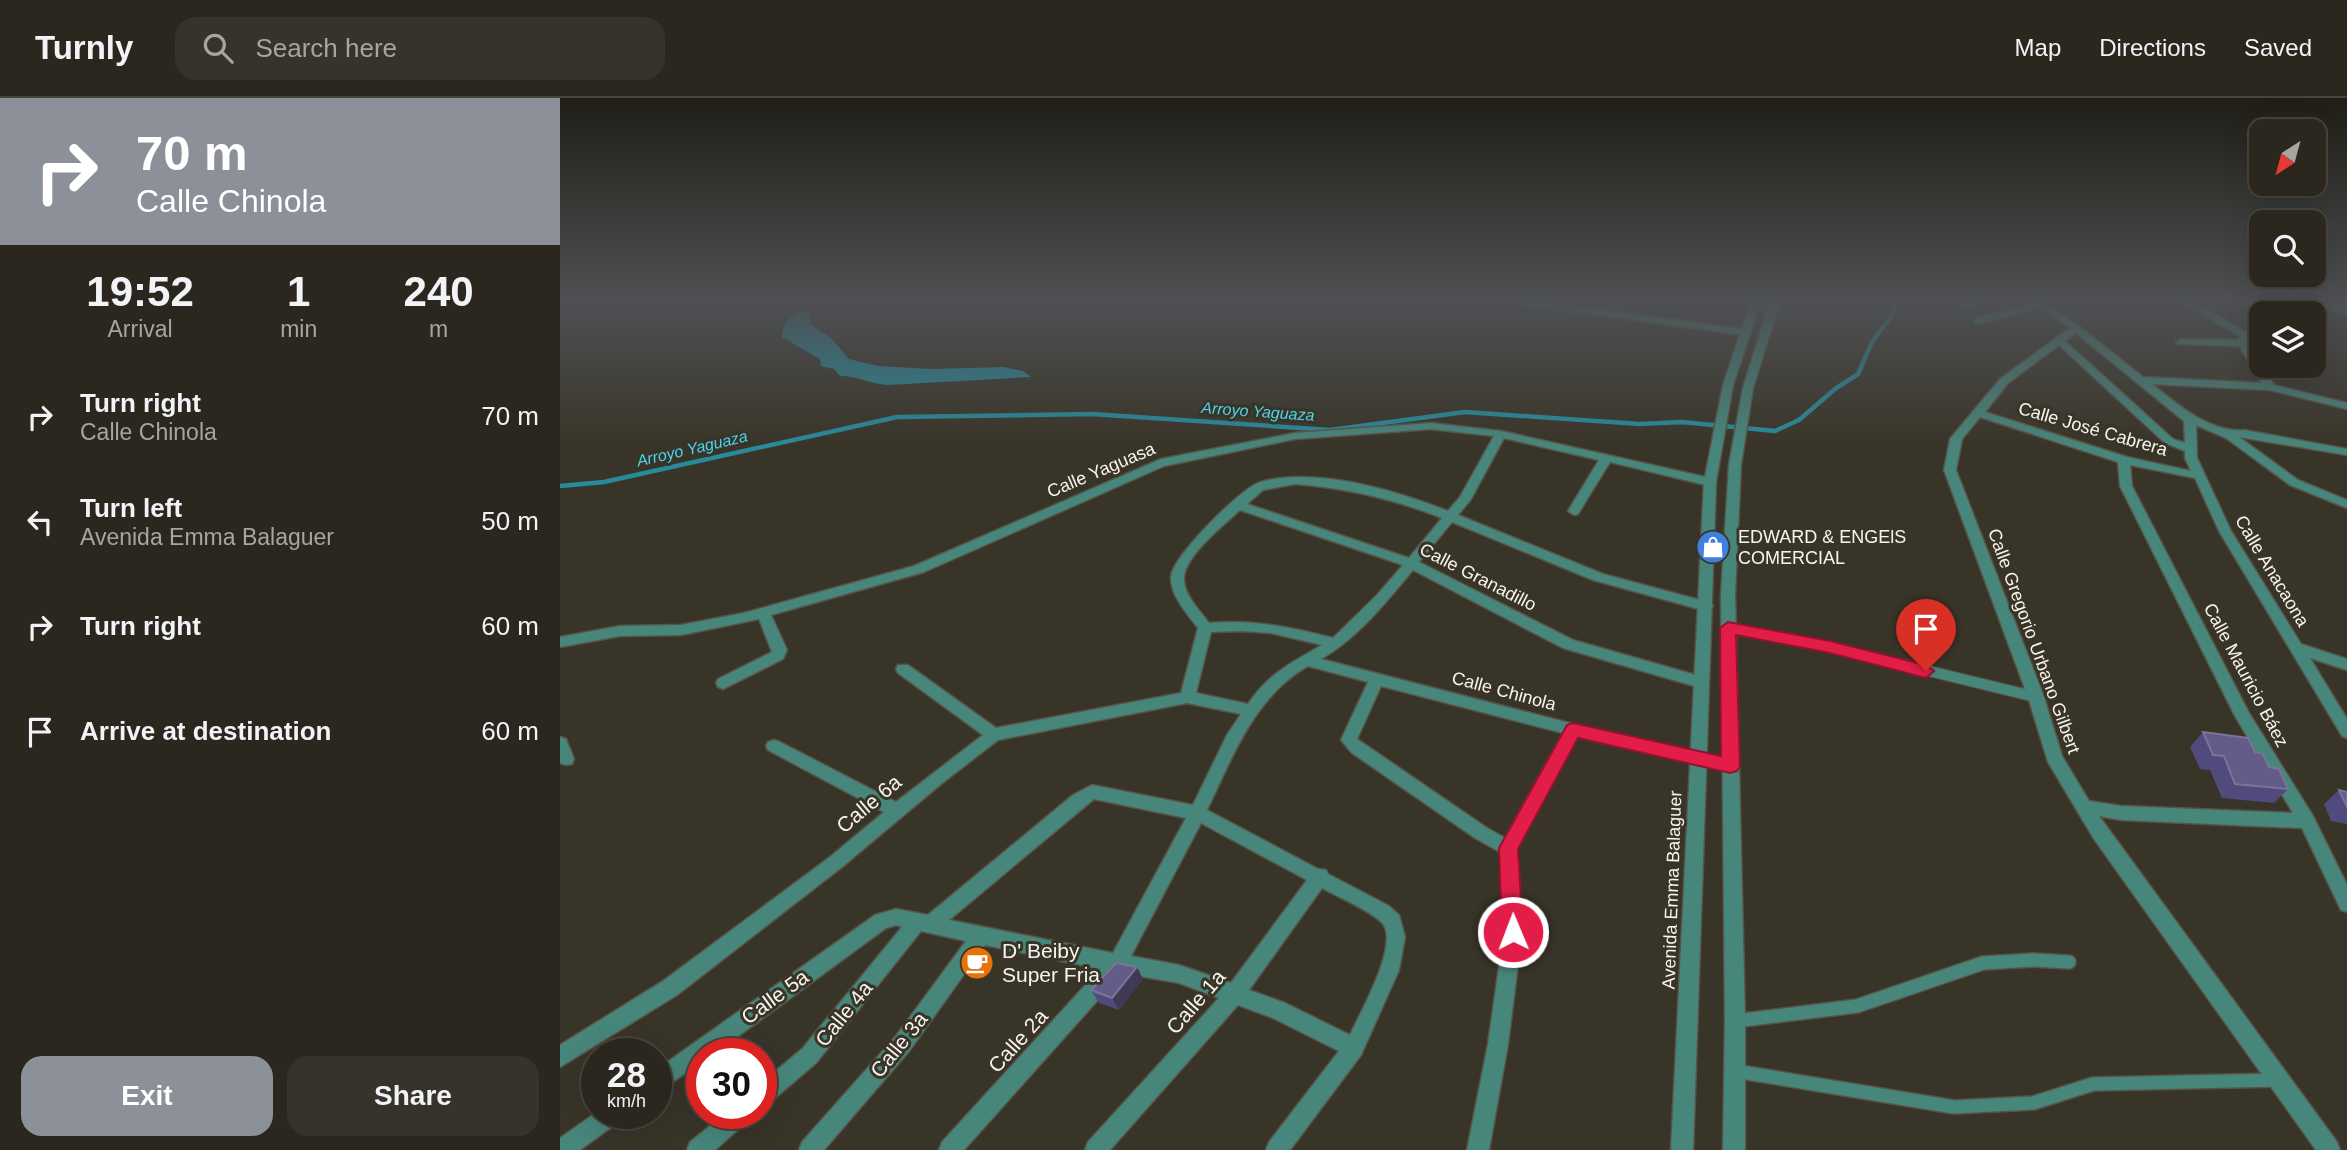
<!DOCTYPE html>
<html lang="en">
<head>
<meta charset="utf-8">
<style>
  body { margin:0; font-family:Helvetica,sans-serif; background:#37332b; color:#f1f3f6; height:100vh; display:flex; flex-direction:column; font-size:26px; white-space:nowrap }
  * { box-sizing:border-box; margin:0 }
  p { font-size:23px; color:#a6a5a4 }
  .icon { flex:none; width:38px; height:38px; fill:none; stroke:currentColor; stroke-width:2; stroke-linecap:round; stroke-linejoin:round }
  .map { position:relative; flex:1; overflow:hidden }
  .sheet { display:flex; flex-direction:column; background:#2b271e; width:560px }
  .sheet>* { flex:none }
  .guide { background:#8c9099; color:#fff; overflow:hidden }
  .needle { width:46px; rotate:216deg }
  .fabs { position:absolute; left:1689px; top:21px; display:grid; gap:14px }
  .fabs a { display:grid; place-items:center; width:77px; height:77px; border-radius:14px; background:#2b271e; box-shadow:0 7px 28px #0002,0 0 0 2px #47443c; font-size:35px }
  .speed { position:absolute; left:21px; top:940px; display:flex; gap:14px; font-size:35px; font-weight:700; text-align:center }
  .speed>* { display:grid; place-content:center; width:91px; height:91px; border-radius:50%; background:#2b271e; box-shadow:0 7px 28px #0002,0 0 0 2px #47443c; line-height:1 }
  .speed small { font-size:18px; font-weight:400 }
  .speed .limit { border:10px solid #d22; background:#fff; color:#111 }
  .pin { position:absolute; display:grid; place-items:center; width:60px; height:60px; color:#fff; margin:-72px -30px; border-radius:50% 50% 50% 0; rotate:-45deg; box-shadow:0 0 7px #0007 }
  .pin .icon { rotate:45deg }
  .me { position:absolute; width:77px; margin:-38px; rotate:359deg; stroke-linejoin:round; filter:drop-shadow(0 0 5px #0008) }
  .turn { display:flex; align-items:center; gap:24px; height:147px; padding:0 21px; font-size:32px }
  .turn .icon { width:91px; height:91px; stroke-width:2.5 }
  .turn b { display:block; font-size:49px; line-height:60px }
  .eta { display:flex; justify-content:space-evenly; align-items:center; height:119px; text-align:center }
  .eta b { font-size:42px; font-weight:800; line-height:49px }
  .action { display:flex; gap:14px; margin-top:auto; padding:14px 21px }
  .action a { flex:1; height:80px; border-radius:21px; background:#8c9099; color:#fff; font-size:28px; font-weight:800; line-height:80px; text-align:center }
  .action a+a { background:#37332b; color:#f1f3f6 }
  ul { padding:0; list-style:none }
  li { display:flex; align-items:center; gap:21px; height:105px; padding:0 21px }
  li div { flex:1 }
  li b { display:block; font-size:26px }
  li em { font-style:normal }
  header { display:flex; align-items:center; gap:42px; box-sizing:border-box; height:98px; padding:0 35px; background:#2b271e; border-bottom:2px solid #47443c }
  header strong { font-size:33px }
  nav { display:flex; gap:38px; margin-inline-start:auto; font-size:24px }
  .search { width:490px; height:63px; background:#37332b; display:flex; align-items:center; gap:18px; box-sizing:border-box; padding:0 24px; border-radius:21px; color:#a6a5a4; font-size:26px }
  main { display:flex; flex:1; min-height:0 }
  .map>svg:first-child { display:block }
  .water { fill:#288b9b }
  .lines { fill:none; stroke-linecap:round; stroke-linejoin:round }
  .stream { stroke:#288b9b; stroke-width:4.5 }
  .service-far2-casing { stroke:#585348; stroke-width:9 }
  .service-far1-casing { stroke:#585348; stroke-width:12 }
  .service-casing { stroke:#585348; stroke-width:16 }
  .minor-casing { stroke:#585348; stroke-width:3 }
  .tertiary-casing { stroke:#585348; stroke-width:3 }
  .service-far2 { stroke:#47867b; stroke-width:7 }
  .service-far1 { stroke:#47867b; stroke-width:10 }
  .service { stroke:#47867b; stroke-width:13 }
  .minor { fill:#47867b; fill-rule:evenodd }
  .tertiary { fill:#47867b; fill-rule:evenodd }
  .wall { fill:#514a7c }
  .shaded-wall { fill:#403955 }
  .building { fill:#635c88; stroke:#7a7498; stroke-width:2 }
  .route { fill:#e11d48; stroke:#92132f; stroke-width:2 }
  .labels { text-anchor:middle; stroke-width:6; stroke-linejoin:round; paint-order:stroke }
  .far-water-label { font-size:16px; font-style:italic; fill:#4ad5ec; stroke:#393428 }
  .street-label { font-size:18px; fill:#f8f4ed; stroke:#393428 }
  .poi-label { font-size:18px; fill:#f8f4ed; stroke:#393428; text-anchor:start }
  .near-street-label { font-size:21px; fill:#f8f4ed; stroke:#393428 }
  .near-poi-label { font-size:21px; fill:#f8f4ed; stroke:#393428; text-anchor:start }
</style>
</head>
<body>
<header>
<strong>Turnly</strong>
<div class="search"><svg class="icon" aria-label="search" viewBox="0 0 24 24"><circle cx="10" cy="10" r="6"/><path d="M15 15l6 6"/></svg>Search here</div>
<nav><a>Map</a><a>Directions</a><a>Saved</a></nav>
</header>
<main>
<section class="sheet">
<div class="guide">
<div class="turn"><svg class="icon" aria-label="right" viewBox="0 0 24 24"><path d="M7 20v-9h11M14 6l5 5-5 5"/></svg><div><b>70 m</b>Calle Chinola</div></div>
</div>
<div class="eta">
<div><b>19:52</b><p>Arrival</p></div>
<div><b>1</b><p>min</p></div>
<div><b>240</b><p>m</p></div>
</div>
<ul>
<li><svg class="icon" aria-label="right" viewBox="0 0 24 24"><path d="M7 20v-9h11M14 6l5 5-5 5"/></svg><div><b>Turn right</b><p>Calle Chinola</p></div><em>70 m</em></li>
<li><svg class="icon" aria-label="left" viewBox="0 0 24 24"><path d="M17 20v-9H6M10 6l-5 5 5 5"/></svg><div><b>Turn left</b><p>Avenida Emma Balaguer</p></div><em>50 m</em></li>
<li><svg class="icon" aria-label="right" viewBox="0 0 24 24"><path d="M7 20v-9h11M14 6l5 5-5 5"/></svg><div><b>Turn right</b></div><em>60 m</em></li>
<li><svg class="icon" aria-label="arrive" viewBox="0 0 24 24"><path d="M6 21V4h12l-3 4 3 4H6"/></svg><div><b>Arrive at destination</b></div><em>60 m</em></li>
</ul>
<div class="action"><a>Exit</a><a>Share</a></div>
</section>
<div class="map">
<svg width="1787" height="1052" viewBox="0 0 1787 1052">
  <rect width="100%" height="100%" fill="#393428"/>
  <path class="water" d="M248,212L251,227L271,240L289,261L318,268L371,271L444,269L463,273L471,279L328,287C311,286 298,278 280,278L274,271L261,268L260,261L222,239C223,222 233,217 248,212Z"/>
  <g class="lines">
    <path class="stream" d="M0,388L44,384L337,319L532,316L770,332L905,314L1080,326L1122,324L1215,333L1239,322L1275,291L1298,276L1312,244L1332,217L1335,203"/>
    <defs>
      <path id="service-far2" d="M1406,207L1419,203
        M1418,223L1482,206"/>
      <path id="service-far1" d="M1168,530L1270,549L1476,599"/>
      <path id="service" d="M1175,923L1297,908L1423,865L1473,862L1509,864
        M1175,973L1394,1009L1473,1005L1533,986L1718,982"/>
      <path id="minor" d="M953,203H979L1183,231L1188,234L1183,237L958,206Z
        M1471,203H1482L1519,228L1583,279L1702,285L1679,248L1617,246L1616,244L1621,241L1677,242L1681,239L1621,203H1633L1689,236L1692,240L1690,243H1701V249H1689L1714,287L1787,305V311L1710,292L1592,286C1617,306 1650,335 1684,332L1787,351V357L1679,339L1738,382L1787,402V410L1730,387L1666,340L1636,327L1637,360L1671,433L1741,546L1787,561V572L1750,560L1787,621V640L1782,638L1659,433L1635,380L1570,367L1572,388L1689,615L1753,718L1787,787V814L1781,812L1742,730L1561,722L1539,718L1777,1044L1780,1052H1756L1534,741L1488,664L1468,599L1384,372L1390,341L1440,281L1510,230ZM1516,235L1624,323L1625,345L1613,341L1505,243ZM1499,247L1605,345L1625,353V360L1631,373L1567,359L1425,314L1448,285ZM1420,319L1558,364L1560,388L1675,618L1733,715L1561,708L1529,703L1502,658L1484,599L1396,372L1402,341Z
        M871,325L941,333L1150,380L1156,384L1150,388L1050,364L1018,416L1014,417L1008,413L1039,362L944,340L911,401L898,417L1043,476L1151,505L1153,508L1151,511L1146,513L1033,482L892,424L859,464L1013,542L1146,580L1148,584L1146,588L1141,590L1003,550L853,472C826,504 798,540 761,561L1013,626L1170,662L1176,663L1178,668L1176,673L1170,674L1017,639L957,751L962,834L948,946L929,1052H907L928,946L944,834L940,754L915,740L792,655L781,642L808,584L748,568C694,599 673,658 647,712L758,771L766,772L768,776L829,808L839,817L845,839L839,872L801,957L730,1052H706L709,1044L779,953L713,920L678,907L550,1052H525L528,1044L659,900L619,885L562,875L404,1052H379L382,1044L540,871L425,847L350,952L264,1052H239L242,1044L336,938L406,843L361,833L256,965L208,1006L201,1009V985L242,951L342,829L336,827L326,830L154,956H142V964L96,995V972L315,817L336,811L368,817L513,697L532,687L633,707L667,637L681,616L627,605L438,642L381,686L282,769L117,897L0,969V947L103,883L270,759L324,714L208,652L206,648L208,644L214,642L220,644L336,704L423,637L338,575L336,571L338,567H348L436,630L621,595L638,530C628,517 610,497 611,479C612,459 677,395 696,386C706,381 726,379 738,379C789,379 841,395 888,413L900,399L934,338L871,331L735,341L604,368L364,474L211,517L227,552L223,561L163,591L158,589L156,585L158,581L212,554L199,521L121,537L60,538L0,549V539L60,528L121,527L184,515L354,468L601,361L735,335ZM735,386C787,390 834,401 882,420L849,460L687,406L703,392ZM680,412L843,467L817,497L773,540C731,529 692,521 649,525C640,513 624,497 624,481C623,459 665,426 680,412ZM681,533L711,535L762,547C731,565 708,576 688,606L636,595L651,534ZM821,588L1003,635L945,740L927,730L797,641ZM534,701L626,720L553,855L389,822ZM641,725L747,782L671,885L619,867L571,858ZM762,790C776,798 814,814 823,826C839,847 800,915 790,937L725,905L689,892Z
        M0,639L6,641L14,661L12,666L6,667L0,665Z
        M37,1014L65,1015L61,1022L20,1052H0V1040Z
        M166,1015H193L189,1022L155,1052H127L130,1044Z"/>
      <path id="tertiary" d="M1191,203H1201L1173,287L1156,384L1133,1052H1111L1144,384L1163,287Z
        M1210,203H1220L1193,290L1181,366L1175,497L1185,923V1052H1163L1165,923L1161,497L1169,366L1183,290Z
        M1748,203H1763L1787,210V216Z"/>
    </defs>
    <use href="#service-far2" class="service-far2-casing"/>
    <use href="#service-far1" class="service-far1-casing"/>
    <use href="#service" class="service-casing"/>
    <use href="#minor" class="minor-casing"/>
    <use href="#tertiary" class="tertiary-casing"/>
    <use href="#service-far2" class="service-far2"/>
    <use href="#service-far1" class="service-far1"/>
    <use href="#service" class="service"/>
    <use href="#minor" class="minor"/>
    <use href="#tertiary" class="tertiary"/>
  </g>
  <path class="wall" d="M1643,634L1695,654L1728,691L1714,705L1662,700L1650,672L1640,671L1630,649Z
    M1779,692L1787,694V726L1771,723L1764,706Z
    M583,881L559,912L539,905L531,892Z"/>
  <path class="shaded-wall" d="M577,869L583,881L559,912L552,900Z"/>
  <path class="building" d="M1643,634L1688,640L1695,654L1702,655L1709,669L1719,671L1728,691L1675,686L1664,658L1653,657Z
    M1779,692L1787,694V709Z
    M556,865L577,869L552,900L531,892Z"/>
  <linearGradient id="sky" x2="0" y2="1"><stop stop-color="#1f1d16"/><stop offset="0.58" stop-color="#4e5053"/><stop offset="1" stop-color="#4e5053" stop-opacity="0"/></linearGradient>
  <rect width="1787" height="350" fill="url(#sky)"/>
  <path class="route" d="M1168,524L1270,543L1366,567L1374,573L1366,580L1270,555L1176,537L1180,668L1177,673L1170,675L1018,640L958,751L963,834L960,841L953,844L945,841L942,834L939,750L1007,627L1013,625L1161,658L1160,530Z"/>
  <defs>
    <symbol id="shop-disc" viewBox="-11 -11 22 22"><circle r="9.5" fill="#3f7fe0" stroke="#393428"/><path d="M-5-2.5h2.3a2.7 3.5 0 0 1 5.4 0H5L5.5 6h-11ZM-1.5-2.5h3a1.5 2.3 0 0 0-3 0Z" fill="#fff"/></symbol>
    <symbol id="cafe-disc" viewBox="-11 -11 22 22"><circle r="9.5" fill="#e8710a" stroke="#393428"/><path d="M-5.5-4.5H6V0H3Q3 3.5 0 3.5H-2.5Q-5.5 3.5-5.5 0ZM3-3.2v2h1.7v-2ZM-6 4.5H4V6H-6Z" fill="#fff"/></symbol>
  </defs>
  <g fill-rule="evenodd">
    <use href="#shop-disc" x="1134" y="430" width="38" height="38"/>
    <use href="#cafe-disc" x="398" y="846" width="38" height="38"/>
  </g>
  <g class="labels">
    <g class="far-water-label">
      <text transform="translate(698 313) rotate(4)" y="6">Arroyo Yaguaza</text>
      <text transform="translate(132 350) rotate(-13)" y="6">Arroyo Yaguaza</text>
    </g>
    <g class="street-label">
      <text transform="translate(1533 331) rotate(16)" y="6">Calle José Cabrera</text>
      <text transform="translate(541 372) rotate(-23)" y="6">Calle Yaguasa</text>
      <text transform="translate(1712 473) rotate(59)" y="6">Calle Anacaona</text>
      <text transform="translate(918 479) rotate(27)" y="6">Calle Granadillo</text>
      <text transform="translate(1474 543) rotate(70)" y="6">Calle Gregorio Urbano Gilbert</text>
      <text transform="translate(1686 577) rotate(62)" y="6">Calle Mauricio Báez</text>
      <text transform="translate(944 593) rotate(15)" y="6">Calle Chinola</text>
      <text transform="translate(1112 792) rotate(-88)" y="6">Avenida Emma Balaguer</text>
    </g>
    <g class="poi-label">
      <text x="1178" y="445">EDWARD &amp; ENGElS<tspan x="1178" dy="21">COMERCIAL</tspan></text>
    </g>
    <g class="near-street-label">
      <text transform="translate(309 706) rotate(-40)" y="7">Calle 6a</text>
      <text transform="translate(215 899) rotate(-36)" y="7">Calle 5a</text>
      <text transform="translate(636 904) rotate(-49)" y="7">Calle 1a</text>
      <text transform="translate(284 916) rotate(-51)" y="7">Calle 4a</text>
      <text transform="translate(458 943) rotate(-48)" y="7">Calle 2a</text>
      <text transform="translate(339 947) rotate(-51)" y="7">Calle 3a</text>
    </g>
    <g class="near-poi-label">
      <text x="442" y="860">D' Beiby<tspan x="442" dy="24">Super Fria</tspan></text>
    </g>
  </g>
</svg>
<div class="fabs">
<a><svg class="needle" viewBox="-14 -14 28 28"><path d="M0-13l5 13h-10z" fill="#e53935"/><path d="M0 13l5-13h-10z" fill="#a6a5a4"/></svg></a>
<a><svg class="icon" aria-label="search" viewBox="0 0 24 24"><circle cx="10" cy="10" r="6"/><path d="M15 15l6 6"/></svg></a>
<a><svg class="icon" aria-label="layers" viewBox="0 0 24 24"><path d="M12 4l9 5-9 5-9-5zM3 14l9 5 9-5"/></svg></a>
</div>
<div class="speed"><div>28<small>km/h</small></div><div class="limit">30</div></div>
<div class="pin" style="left:1366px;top:573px;background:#d93025"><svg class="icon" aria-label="arrive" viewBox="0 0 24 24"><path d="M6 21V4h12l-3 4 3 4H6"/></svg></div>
<svg class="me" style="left:953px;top:834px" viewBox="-20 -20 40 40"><circle r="17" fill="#e11d48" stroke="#fff" stroke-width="3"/><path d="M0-11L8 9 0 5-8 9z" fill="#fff"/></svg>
</div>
</main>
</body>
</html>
